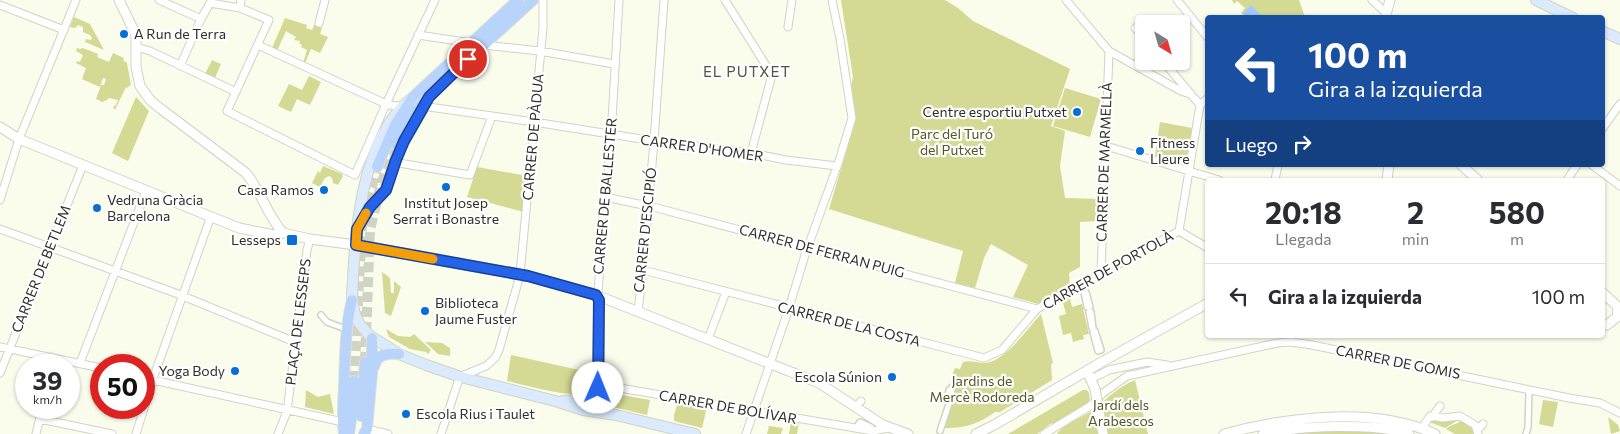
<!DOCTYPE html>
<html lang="es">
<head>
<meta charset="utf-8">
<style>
  body { margin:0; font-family:Commissioner,sans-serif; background:#f2f2f3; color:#2b2b33; height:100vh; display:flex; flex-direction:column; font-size:19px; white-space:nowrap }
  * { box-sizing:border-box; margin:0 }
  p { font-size:16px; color:#7c7c81 }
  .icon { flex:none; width:28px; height:28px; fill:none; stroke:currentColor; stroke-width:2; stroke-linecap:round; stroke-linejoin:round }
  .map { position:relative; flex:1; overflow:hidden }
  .side { position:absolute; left:1205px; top:178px; width:400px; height:160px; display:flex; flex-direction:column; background:#fff; border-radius:5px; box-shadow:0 1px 4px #0004 }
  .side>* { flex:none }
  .hud { position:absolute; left:1205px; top:15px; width:400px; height:152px; border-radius:5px; box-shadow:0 1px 4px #0004; background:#1a4fa0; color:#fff; overflow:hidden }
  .needle { width:32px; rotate:143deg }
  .tools { position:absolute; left:1135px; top:15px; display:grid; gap:10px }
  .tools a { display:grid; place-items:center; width:55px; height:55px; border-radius:5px; background:#fff; box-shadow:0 1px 4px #0004; font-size:25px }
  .speed { position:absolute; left:15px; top:354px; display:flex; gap:10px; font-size:25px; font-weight:700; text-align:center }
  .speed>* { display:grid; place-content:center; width:65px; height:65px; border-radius:50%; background:#fff; box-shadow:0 1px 4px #0004; line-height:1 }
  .speed small { font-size:12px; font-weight:400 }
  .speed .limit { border:8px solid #d22; background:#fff; color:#111 }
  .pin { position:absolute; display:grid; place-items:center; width:42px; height:42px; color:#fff; margin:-21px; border:2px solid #fff; border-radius:50%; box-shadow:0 1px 5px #0007 }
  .me { position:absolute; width:55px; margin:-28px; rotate:1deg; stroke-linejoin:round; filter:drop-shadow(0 0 4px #0008) }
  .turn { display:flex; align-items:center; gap:18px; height:105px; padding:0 20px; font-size:22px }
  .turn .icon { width:65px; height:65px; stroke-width:2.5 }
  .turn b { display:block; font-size:35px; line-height:42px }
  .then { display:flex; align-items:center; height:48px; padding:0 20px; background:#0003; gap:10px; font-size:19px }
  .eta { display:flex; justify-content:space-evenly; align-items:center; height:85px; text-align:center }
  .eta b { font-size:30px; font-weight:700; line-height:35px }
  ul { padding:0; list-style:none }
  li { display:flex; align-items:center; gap:15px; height:65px; padding:0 20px; border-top:1px solid #e1e1e2 }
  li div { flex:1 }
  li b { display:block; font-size:19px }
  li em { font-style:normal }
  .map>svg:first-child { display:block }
  .green { fill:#d4da94 }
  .water { fill:#a5c9f7 }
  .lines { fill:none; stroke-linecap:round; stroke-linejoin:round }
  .primary-tunnel { stroke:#d1d3c5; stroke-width:10; stroke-dasharray:10 5; stroke-linecap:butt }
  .pedestrian-casing { stroke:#d1d3c3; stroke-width:8 }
  .minor-casing { stroke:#d1d3c3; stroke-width:9 }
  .tertiary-casing { stroke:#d1d3c3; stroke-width:11 }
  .secondary-casing { stroke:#d1d3c3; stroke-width:12 }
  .primary-casing { stroke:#dededd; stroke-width:12 }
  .pedestrian { stroke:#fff; stroke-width:5 }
  .minor { stroke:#fff; stroke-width:7 }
  .tertiary { stroke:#fff; stroke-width:9 }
  .secondary { stroke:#dbeafd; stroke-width:10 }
  .primary { stroke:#b8d4fb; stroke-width:10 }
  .tertiary-bridge-casing { stroke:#d1d3c3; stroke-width:11; stroke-linecap:butt }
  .tertiary-bridge { stroke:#fff; stroke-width:9 }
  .route-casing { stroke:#184099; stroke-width:12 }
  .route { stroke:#2563eb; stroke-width:9 }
  .slow { stroke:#f59e0b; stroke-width:9 }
  .poi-dot { fill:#076ed6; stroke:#fff; stroke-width:2 }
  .labels { text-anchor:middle; stroke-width:4.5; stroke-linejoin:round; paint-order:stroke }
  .poi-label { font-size:14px; fill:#2f302a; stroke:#fff; text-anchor:start }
  .park-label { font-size:14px; fill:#555822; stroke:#fff }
  .street-label { font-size:14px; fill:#2f302a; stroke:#fff }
  .neighbourhood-label { font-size:15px; letter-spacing:1px; fill:#535447; stroke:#fff }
</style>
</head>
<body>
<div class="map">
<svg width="1620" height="434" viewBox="0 0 1620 434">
  <rect width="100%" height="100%" fill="#fafcec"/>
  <path class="green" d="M841,0H945L958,8L973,21L1070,69L1051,126L1065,131L1060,166L1065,198L1098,199L1097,221L1080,222V267L1069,273L1070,287L1038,304L1013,297L1028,265L991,244L984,258L975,288L955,283L963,251L829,209L856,119L851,86L853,77Z
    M1232,0H1299L1305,17H1245L1241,13L1245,8L1237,1L1234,4Z
    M74,17L90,24L104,50L85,42L86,39L91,40L92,38L90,35L83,32V27L78,25L75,28L70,27Z
    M285,18L307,25L306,28L312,30L314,25L322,28L320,34L328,37L320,53L311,49L305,63H303L307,50L301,47L302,45L299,43L300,41L294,40L296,37L286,31L277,51L272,48Z
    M77,48L80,49L83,48L98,54L97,57L109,62L113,53L124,58L123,60L127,63L131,85L125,89L115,110L113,107L116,105L118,100L109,98L107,100L102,102L96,99L101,85H104L106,79L103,78L100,87L82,79L86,68L76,63L77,61L80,62L83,55L76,51Z
    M212,60L221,64L215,78L205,74Z
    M309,76L321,82L310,105L297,99L291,112L278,106L289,84L302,90Z
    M1065,88L1101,99L1090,137L1053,126Z
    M136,97L149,111L128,161L112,153Z
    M1160,122L1192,128L1186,163H1179L1155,156Z
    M323,166L342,174L343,176L338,185L333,183L332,178L329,176L325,178L320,187L312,183L318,171L320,173Z
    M477,167L527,176L524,212L467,197Z
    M382,272L390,278L391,293H394V281L401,287L391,316L385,313Z
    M1069,295L1072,307L1082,304L1089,334L1083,335L1084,339L1073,342L1071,333L1063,335L1059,316L1066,314L1062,299Z
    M1041,314L1053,363L1051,364L1052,380L1000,412H995C981,423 963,429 944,428L958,377L952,375L955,368L960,369L963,362C972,359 981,365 990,362C1008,357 1028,328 1041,314Z
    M386,329L398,336L410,337L414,334L431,350L428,354L426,352L410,349L389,337Z
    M425,342L442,343L450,348V356L438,354Z
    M511,355L593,373C592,382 591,390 582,393C569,398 522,384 507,381Z
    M1135,380L1148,434H1057C1064,423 1079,419 1090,412C1105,401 1117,387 1135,380Z
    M306,390L318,397L330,394L334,414L305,407Z
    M1083,390H1087L1089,393L1090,402L1057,423L1050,424L1037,434H1008Z
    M605,392L650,400L647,415L605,405Z
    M1543,400L1558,402L1553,427L1539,424Z
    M678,402L707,407L702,428L674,421V415Z
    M1608,417L1618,425L1620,431L1611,434Z
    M1430,419H1460L1445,428L1429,422Z
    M1462,420L1474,428L1477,434H1455L1446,429C1451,424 1457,425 1462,420Z
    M791,421L799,422L797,434H789Z
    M769,426L783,428L781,434H767Z
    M1370,431L1390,434H1286L1305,432Z"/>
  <path class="water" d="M1251,5L1263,17H1247L1243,13Z"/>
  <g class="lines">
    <path class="primary-tunnel" d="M365,362L370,230L380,188L395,144
      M354,381L362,225L377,167"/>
    <defs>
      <path id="pedestrian" d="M1084,292H1086L1090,307H1087Z
        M1089,312H1091L1093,328H1092Z
        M321,315L327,322L343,328
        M1095,331L1101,350L1098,351L1093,332Z
        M949,396L951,399L952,387
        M860,422L871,427L858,425Z
        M940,431L949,404L947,399L949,390
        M1526,434L1528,427L1529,393"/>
      <path id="minor" d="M159,0L201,19
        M725,0L772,75L751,153
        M1066,0L1109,51L1181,91L1190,94
        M1177,0L1208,38
        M1372,0L1386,13
        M0,5L64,30
        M240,8L241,0
        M319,23L325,0
        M788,27L792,0
        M1135,28L1144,38
        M418,35L472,43
        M258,45L386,104L395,106L404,105
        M483,45L540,51L614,64
        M137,47L150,51L236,92
        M1163,61L1200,105
        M180,66L201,19L210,3L240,8L269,20L227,111L355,175L386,104L435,0
        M1200,105L1208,98
        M422,106L534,122L654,141L751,153L786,160L837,166
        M1602,129L1620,104
        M1106,146L1219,180
        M395,160L399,163L470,175L492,116
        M1592,165L1620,186
        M1275,180L1278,165
        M1567,180L1577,165
        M605,197L653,207L1037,309
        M0,200L19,139L76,0
        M0,229L178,294L295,342
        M1179,231L1200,105
        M1179,231L1208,248
        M643,270L984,358L1002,350L1037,309L1179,231
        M1101,273L1109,51
        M596,295L598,291L611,137L619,0
        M638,311L643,270L654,141L664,0
        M708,339L726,292
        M0,347L101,368
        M80,363L146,191
        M50,365L52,357
        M0,373L83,165
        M144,378L343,422
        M1091,379L1109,370L1147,362L1167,365
        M598,388L608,386L873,431L888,428
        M860,402L861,401
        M288,404L307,250L310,239
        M1432,417L1440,406
        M40,419L112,434
        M1422,428L1430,416L1443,418L1460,416L1475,425L1478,434
        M367,429L388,434
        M1478,429L1483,424
        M36,434L42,408
        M136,434L155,373L211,216
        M278,434L288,409
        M441,434L459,379L464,375L486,366L495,358L499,350L520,275L543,28V0
        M746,434L788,311L806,252L839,161L852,118L840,39L832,0
        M1044,434L1090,406L1103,393L1127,376L1277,343L1291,342L1312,345L1569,398L1600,403L1620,413"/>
      <path id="tertiary" d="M119,0L136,35V67L140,86L151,101L161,109L246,173C261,191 267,215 283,233
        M1385,18L1390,0
        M0,127L19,139L239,228L274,235L283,233L310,239L356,245
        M1461,165L1478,180
        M1387,180L1389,165
        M1602,292L1616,305L1620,312
        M596,295L819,383L883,425L908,434
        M1607,325L1617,317L1618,308
        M1087,371L1095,389
        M976,434L994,425L1100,363L1208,303
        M1224,434C1287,417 1374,406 1435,434
        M1263,434C1299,426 1374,422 1409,434"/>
      <path id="secondary" d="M1536,0L1573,18
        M1602,31L1620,39
        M411,99C360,138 354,240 352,300L355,315L359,323L369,335L399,354L426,365L461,377L555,401L583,410L616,415L695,434
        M359,226L370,207L386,190L395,160L404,141L426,104
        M356,245L528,276L596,295L599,300V376L597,405L607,412
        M563,401L583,400L598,388"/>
      <path id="primary" d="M395,144L413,114L439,86L533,0
        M377,167L395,125L413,97L518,0
        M374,367C377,354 387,353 399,354
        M361,416L365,362
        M344,434C342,419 343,403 344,388C345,358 345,328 352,300
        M349,434L352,413L354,381
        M364,434L367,429L372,373V338"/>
    </defs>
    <use href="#pedestrian" class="pedestrian-casing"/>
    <use href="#minor" class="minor-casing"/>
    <use href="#tertiary" class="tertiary-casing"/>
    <use href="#secondary" class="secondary-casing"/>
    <use href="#primary" class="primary-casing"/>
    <use href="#pedestrian" class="pedestrian"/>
    <use href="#minor" class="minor"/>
    <use href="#tertiary" class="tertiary"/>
    <use href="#secondary" class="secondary"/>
    <use href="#primary" class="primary"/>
    <defs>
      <path id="tertiary-bridge" d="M1095,389L1103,434"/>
    </defs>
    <use href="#tertiary-bridge" class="tertiary-bridge-casing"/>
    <use href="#tertiary-bridge" class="tertiary-bridge"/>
  </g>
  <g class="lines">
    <defs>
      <path id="route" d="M468,59L429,97L404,141L396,160L386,190L370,207L357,229L356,245L528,276L596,295L599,300L598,388"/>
    </defs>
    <use href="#route" class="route-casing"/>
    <use href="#route" class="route"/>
    <path class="slow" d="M366,213L357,229L356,245L433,259"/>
  </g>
  <g class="poi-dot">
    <circle cx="124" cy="34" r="5"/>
    <circle cx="1077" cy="112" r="5"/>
    <circle cx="1140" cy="151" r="5"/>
    <circle cx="446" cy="187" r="5"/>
    <circle cx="324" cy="190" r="5"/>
    <circle cx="97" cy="208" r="5"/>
    <rect x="286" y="234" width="12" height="12" rx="2.5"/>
    <circle cx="425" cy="311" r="5"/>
    <circle cx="235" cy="371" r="5"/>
    <circle cx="892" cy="377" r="5"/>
    <circle cx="406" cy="414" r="5"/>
  </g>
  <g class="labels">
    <g class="poi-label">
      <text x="134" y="39">A Run de Terra</text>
      <text x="1067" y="117" text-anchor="end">Centre esportiu Putxet</text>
      <text x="1150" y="148">Fitness<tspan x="1150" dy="16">Lleure</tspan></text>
      <text x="314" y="195" text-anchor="end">Casa Ramos</text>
      <text x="107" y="205">Vedruna Gràcia<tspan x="107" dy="16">Barcelona</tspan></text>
      <text x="446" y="208" text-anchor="middle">Institut Josep<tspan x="446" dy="16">Serrat i Bonastre</tspan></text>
      <text x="281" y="245" text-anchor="end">Lesseps</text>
      <text x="435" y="308">Biblioteca<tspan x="435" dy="16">Jaume Fuster</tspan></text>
      <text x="225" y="376" text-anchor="end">Yoga Body</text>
      <text x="882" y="382" text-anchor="end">Escola Súnion</text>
      <text x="416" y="419">Escola Rius i Taulet</text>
    </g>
    <g class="park-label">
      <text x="952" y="139">Parc del Turó<tspan x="952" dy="16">del Putxet</tspan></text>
      <text x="982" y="386">Jardins de<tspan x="982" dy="16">Mercè Rodoreda</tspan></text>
      <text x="1121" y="410">Jardí dels<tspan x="1121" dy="16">Arabescos</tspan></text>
    </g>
    <g class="street-label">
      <text transform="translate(533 137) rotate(-85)" y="5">CARRER DE PÀDUA</text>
      <text transform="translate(702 148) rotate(8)" y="5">CARRER D'HOMER</text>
      <text transform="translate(1104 162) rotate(-88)" y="5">CARRER DE MARMELLÀ</text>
      <text transform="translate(605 196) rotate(-85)" y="5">CARRER DE BALLESTER</text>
      <text transform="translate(645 230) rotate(-84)" y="5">CARRER D'ESCIPIÓ</text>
      <text transform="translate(822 251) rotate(15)" y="5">CARRER DE FERRAN PUIG</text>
      <text transform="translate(41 269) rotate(-68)" y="5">CARRER DE BETLEM</text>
      <text transform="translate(1108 270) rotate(-29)" y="5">CARRER DE PORTOLÀ</text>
      <text transform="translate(298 322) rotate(-83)" y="5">PLAÇA DE LESSEPS</text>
      <text transform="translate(849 324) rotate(14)" y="5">CARRER DE LA COSTA</text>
      <text transform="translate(1398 362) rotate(11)" y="5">CARRER DE GOMIS</text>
      <text transform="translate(728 407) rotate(10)" y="5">CARRER DE BOLÍVAR</text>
    </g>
    <g class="neighbourhood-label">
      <text x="747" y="77">EL PUTXET</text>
    </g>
  </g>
</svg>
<div class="tools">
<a><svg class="needle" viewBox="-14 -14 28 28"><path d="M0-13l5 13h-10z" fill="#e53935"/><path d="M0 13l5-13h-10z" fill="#7c7c81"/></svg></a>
</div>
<div class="speed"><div>39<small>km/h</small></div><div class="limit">50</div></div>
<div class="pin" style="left:468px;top:59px;background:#d93025"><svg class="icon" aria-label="arrive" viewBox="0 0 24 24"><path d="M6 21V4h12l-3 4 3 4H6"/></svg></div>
<svg class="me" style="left:598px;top:388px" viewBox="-20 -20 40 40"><circle r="19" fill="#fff"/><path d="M0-13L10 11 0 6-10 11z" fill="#2563eb"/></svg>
<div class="hud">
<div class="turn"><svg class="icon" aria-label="left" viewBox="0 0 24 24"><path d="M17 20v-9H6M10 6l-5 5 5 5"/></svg><div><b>100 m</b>Gira a la izquierda</div></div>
<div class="then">Luego<svg class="icon" aria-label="right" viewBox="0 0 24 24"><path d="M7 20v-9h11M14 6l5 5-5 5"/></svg></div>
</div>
<section class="side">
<div class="eta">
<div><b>20:18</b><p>Llegada</p></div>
<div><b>2</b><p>min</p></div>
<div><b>580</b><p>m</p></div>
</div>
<ul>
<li><svg class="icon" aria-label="left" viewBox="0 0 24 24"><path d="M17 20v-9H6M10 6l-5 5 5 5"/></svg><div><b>Gira a la izquierda</b></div><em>100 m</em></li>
</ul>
</section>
</div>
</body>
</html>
